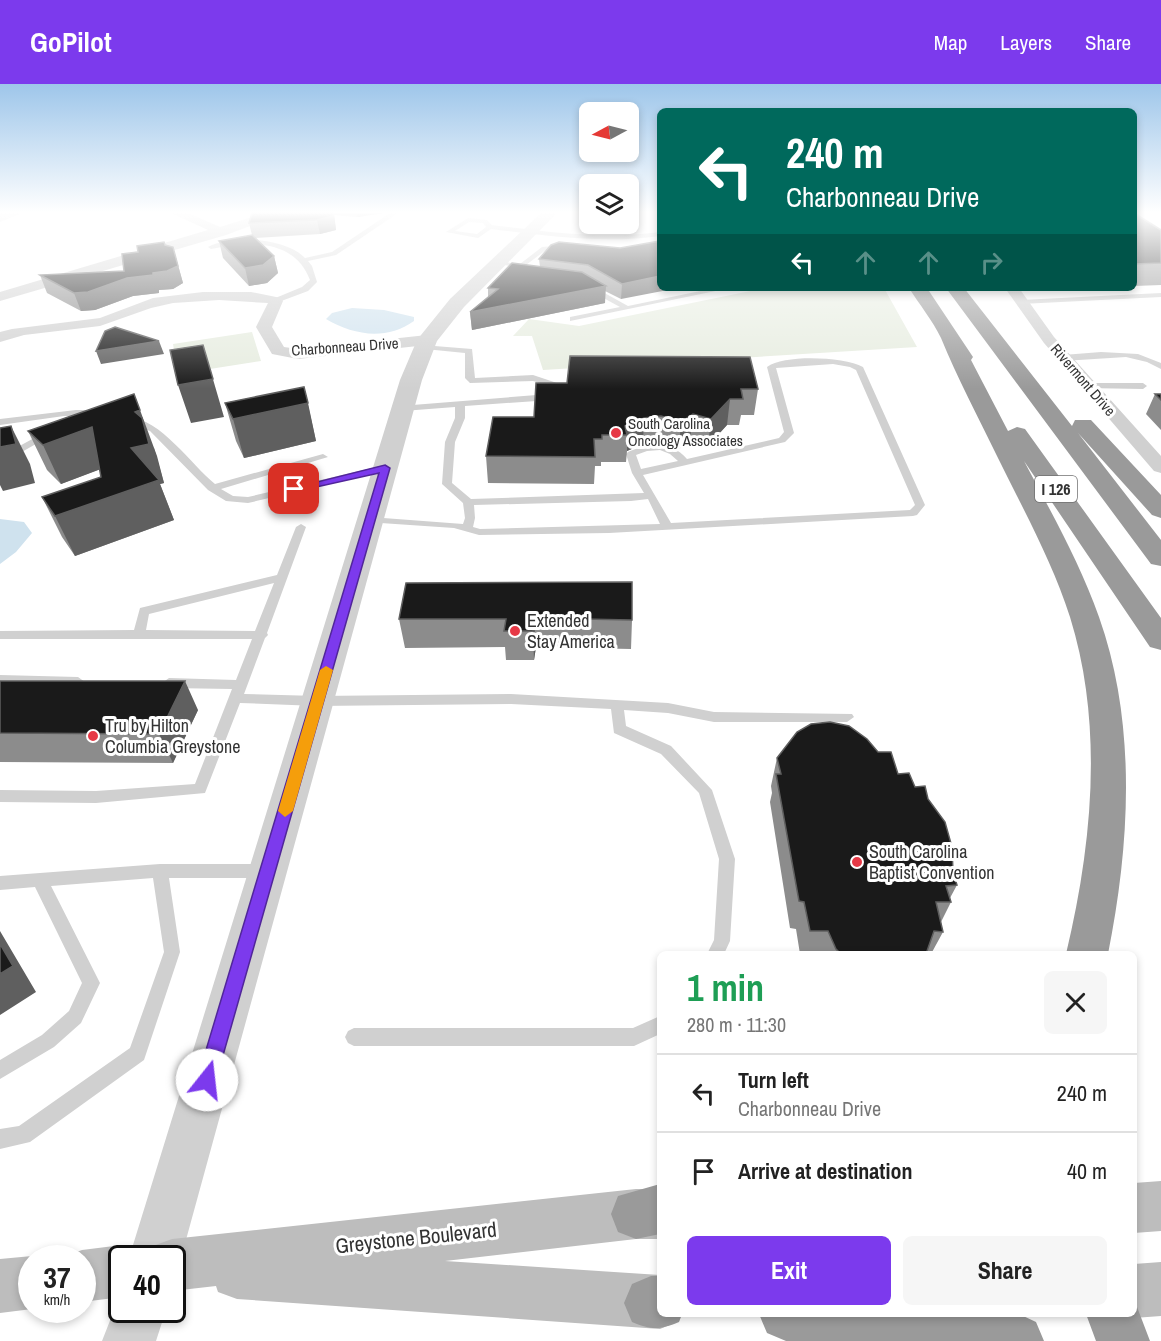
<!DOCTYPE html>
<html lang="en">
<head>
<meta charset="utf-8">
<style>
  body { margin:0; font-family:"Archivo Narrow",sans-serif; background:#f6f6f6; color:#222; height:100vh; display:flex; flex-direction:column; font-size:22px; white-space:nowrap }
  * { box-sizing:border-box; margin:0 }
  p { font-size:20px; color:#767676 }
  .icon { flex:none; width:33px; height:33px; fill:none; stroke:currentColor; stroke-width:2; stroke-linecap:round; stroke-linejoin:round }
  .map { position:relative; flex:1; overflow:hidden }
  .details { position:absolute; left:657px; top:867px; width:480px; height:366px; display:flex; flex-direction:column; background:#fff; border-radius:9px; box-shadow:0 3px 9px #0003 }
  .details>* { flex:none }
  .guide { position:absolute; left:657px; top:24px; width:480px; height:183px; border-radius:9px; box-shadow:0 3px 9px #0003; background:#00695c; color:#fff; overflow:hidden }
  .needle { width:39px; rotate:263deg }
  .fabs { position:absolute; left:579px; top:18px; display:grid; gap:12px }
  .fabs a { display:grid; place-items:center; width:60px; height:60px; border-radius:9px; background:#fff; box-shadow:0 3px 9px #0003; font-size:30px }
  .speed { position:absolute; left:18px; top:1161px; display:flex; gap:12px; font-size:30px; font-weight:700; text-align:center }
  .speed>* { display:grid; place-content:center; width:78px; height:78px; border-radius:50%; background:#fff; box-shadow:0 3px 9px #0003; line-height:1 }
  .speed small { font-size:15px; font-weight:400 }
  .speed .limit { border:3px solid #111; border-radius:9px; background:#fff; color:#111 }
  .pin { position:absolute; display:grid; place-items:center; width:51px; height:51px; color:#fff; margin:-26px; border-radius:12px; box-shadow:0 3px 9px #0006 }
  .me { position:absolute; width:66px; margin:-33px; rotate:16deg; stroke-linejoin:round; filter:drop-shadow(0 0 4px #0008) }
  .turn { display:flex; align-items:center; gap:21px; height:126px; padding:0 30px; font-size:27px }
  .turn .icon { width:78px; height:78px; stroke-width:2.5 }
  .turn b { display:block; font-size:42px; line-height:51px }
  .lanes { display:flex; align-items:center; height:57px; padding:0 30px; background:#0003; justify-content:center; gap:30px; direction:ltr }
  .lanes .off { opacity:.35 }
  .round { display:grid; place-items:center; flex:none; width:63px; height:63px; border-radius:9px; background:#f6f6f6 }
  .head { display:flex; align-items:center; justify-content:space-between; height:102px; padding:0 30px }
  h1 { font-size:36px; font-weight:700; line-height:45px; color:#1e9e55 }
  .button { display:flex; gap:12px; margin-top:auto; padding:12px 30px }
  .button a { flex:1; height:69px; border-radius:9px; background:#7c3aed; color:#fff; font-size:24px; font-weight:700; line-height:69px; text-align:center }
  .button a+a { background:#f6f6f6; color:#222 }
  ul { padding:0; list-style:none }
  li { display:flex; align-items:center; gap:18px; height:78px; padding:0 30px; border-top:2px solid #e0e0e0 }
  li div { flex:1 }
  li b { display:block; font-size:22px }
  li em { font-style:normal }
  header { display:flex; align-items:center; gap:36px; box-sizing:border-box; height:84px; padding:0 30px; background:#7c3aed; color:#fff }
  header strong { font-size:28px }
  nav { display:flex; gap:33px; margin-inline-start:auto; font-size:21px }
  .map>svg:first-child { display:block }
  .green { fill:#e6ecdf }
  .water { fill:#cfe2ee }
  .lines { fill:none; stroke-linecap:round; stroke-linejoin:round }
  .service { fill:#d0d0d0; fill-rule:evenodd }
  .minor { fill:#d0d0d0; fill-rule:evenodd }
  .tertiary { fill:#d0d0d0; fill-rule:evenodd }
  .secondary { fill:#bdbdbd; fill-rule:evenodd }
  .motorway { fill:#9a9a9a; fill-rule:evenodd }
  .wall { fill:#8c8c8c }
  .shaded-wall { fill:#5f5f5f }
  .building { fill:#1a1a1a; stroke:#5f5f5f; stroke-width:1.5 }
  .route { fill:#7c3aed; stroke:#51269a; stroke-width:1.5 }
  .slow { fill:#f59e0b }
  .poi-dot { fill:#e63946; stroke:#fff; stroke-width:2 }
  .labels { text-anchor:middle; stroke-width:6; stroke-linejoin:round; paint-order:stroke }
  .far-street-label { font-size:15px; fill:#333; stroke:#fff }
  .far-poi-label { font-size:15px; fill:#333; stroke:#fff; text-anchor:start }
  .shield { fill:#fff; stroke:#707070; stroke-width:1.5 }
  .shield-label { font-size:16px; font-weight:bold; fill:#333 }
  .poi-label { font-size:18px; fill:#333; stroke:#fff; text-anchor:start }
  .near-street-label { font-size:21px; fill:#333; stroke:#fff }
</style>
</head>
<body>
<header>
<strong>GoPilot</strong>
<nav><a>Map</a><a>Layers</a><a>Share</a></nav>
</header>
<div class="map">
<svg width="1161" height="1257" viewBox="0 0 1161 1257">
  <rect width="100%" height="100%" fill="#fff"/>
  <path class="green" d="M765,204H884L917,263L543,286L532,252H513L529,235L579,242Z
    M252,248L261,277L178,290L173,260Z"/>
  <path class="water" d="M352,224L384,226L414,233V237C386,257 353,251 326,235L332,229Z
    M0,435L24,438L32,449L16,468L0,480Z"/>
  <g class="lines">
    <path class="service" d="M390,129H398L336,171L308,177L312,182L317,198L308,207L276,219H273V215L302,203L310,196C294,154 248,157 211,165L208,163C231,150 286,154 305,174L332,168Z
      M468,134L487,136L492,141C548,148 603,156 660,148V152C603,160 548,152 491,145L478,154L446,148ZM469,138L483,139L486,143L477,150L455,147Z
      M567,161L569,164L546,166L522,184L493,179L497,177L520,180L542,163Z
      M590,201L628,222L715,204H730L570,237V233L620,223L587,205L586,203Z
      M1161,209V213L1021,220L1017,218L1021,216Z
      M422,261L472,265L475,294L533,291L563,301V310L551,316L465,322V334L455,358L452,399L471,415L644,409L632,389L626,370L628,368C648,359 671,356 687,375L779,354L784,348L767,283C785,270 844,273 863,283L925,421L917,431L913,432L609,449L479,451L454,444L366,438V434L370,433L463,440L465,434L463,419L442,400L445,358L455,334V323L403,327L398,324L400,322L549,310L555,307V303L533,297L470,299L465,294V269L425,265L421,263ZM833,280L850,283L856,286L915,421L910,426L671,439L643,391L785,358L794,349L776,284ZM660,366L670,370L678,377L641,385L636,371L647,367ZM648,415L660,440L480,445L473,443L475,434L474,421L631,417Z
      M1101,268L1138,270L1161,279V285L1147,278L1126,273L1063,277L1059,274L1063,271Z
      M1088,299H1143L1147,302L1143,305L1085,304L1084,302Z
      M76,326H102L107,329L102,332H64L0,341V335Z
      M126,334C158,331 191,381 215,400L323,370L328,373L221,405L233,412L248,413L385,381L390,384L385,387L248,419L226,417L208,406L150,347L126,338Z
      M47,347L50,348V352L20,369L0,373V367L14,365Z
      M301,440L306,443L267,549L268,551L265,554L244,610L317,612L511,610L668,619L714,628L852,630L854,633L847,638H714L668,629L624,626L626,642L671,662L712,706L735,775L730,857L724,870H707L714,856L719,775L699,709L661,670L614,649L611,625L511,620L317,622L240,619L205,709L96,719L0,718V706L96,707L195,700L232,605L169,604L162,599L169,594L236,596L252,555H0V547L134,546L140,524L277,491L296,443ZM274,499L255,547L146,546L149,530Z
      M0,591L78,593L85,598L78,603L0,601Z
      M160,780H267L273,782L275,787L273,792L267,794H169L180,868L144,976L30,1058L0,1065V1045L19,1042L130,964L164,868L153,794L51,802L100,899L81,939L54,963L0,995V976L42,951L69,927L82,899L35,803L0,806V792Z
      M660,932V950L634,962H354L348,959L345,953L348,947L354,944H633Z"/>
    <path class="minor" d="M171,129H188L220,143L265,129H285L226,151L0,217V208L208,146Z
      M1005,204H1019L1054,253L1161,372V389L1154,387L1044,259Z
      M203,208H251L281,214L283,217L272,243L284,263L298,265L427,251L435,256L427,261L298,275L272,270L256,243L268,219L219,216L173,219L151,224L100,242L24,251L0,258V248L12,245L100,234L153,214Z"/>
    <path class="tertiary" d="M0,129H22L0,138Z
      M541,129H557L464,223L437,257L422,296L181,1174L172,1193V1174H129L400,296L417,256L450,215Z
      M122,1206V1226H166L156,1257H102Z"/>
    <path class="secondary" d="M1161,1097V1147L1134,1149V1099Z
      M636,1105H660V1155H636L445,1177L660,1191V1230H682L679,1237L660,1245L237,1215L218,1208L216,1202L172,1207V1174H149L153,1162L172,1155Z
      M122,1161L141,1168L143,1174H122V1213L82,1218V1174L63,1173L82,1166Z
      M32,1172L39,1174H32V1225L0,1229V1175Z
      M1161,1178V1232L1134,1234L1125,1230H1134V1180Z"/>
    <path class="motorway" d="M909,204H927L973,273L971,276L1008,347L1017,343L1025,345L1161,534V566L1150,563L1024,377C1051,428 1080,479 1099,533C1137,640 1130,760 1108,870H1066C1092,761 1104,642 1070,533C1052,477 1023,425 997,372C978,333 957,293 941,254C933,237 919,220 909,204Z
      M946,204H964L1072,342L1075,336H1091L1161,411V434L1152,431L1078,349L1161,456V482L1151,480Z
      M660,1100V1150L636,1155L618,1148L611,1130L618,1112Z
      M651,1192H660V1230H682L679,1238C659,1246 652,1246 632,1238L624,1219L632,1200Z
      M1134,1215L1150,1257H1096L1086,1230H1134Z
      M759,1230H1019L1036,1238L1044,1257H786L767,1249Z"/>
  </g>
  <path class="wall" d="M252,129H383L358,133L334,131L336,146L320,150L255,154L274,172L278,189L267,199L249,202L223,174L219,157L252,151L249,139Z
    M1134,129L1161,146V201L1134,202Z
    M660,157L621,215L605,207V219L472,246L470,228L488,213V204L540,183L539,175L620,164Z
    M165,161L173,163L183,199L173,205L159,206V209L133,212L95,226L81,227L47,209L40,191L124,187Z
    M567,299L758,305L754,331H741L739,341H727L708,362L690,356L679,365L659,359L643,360L627,367L626,378H601V382H595L594,400L488,399L486,372L534,333Z
    M304,303L316,357L244,374L236,357L225,319Z
    M1155,310H1161V346L1146,330Z
    M28,347L154,364L164,399L160,400L174,436L75,472L62,453L42,413L101,393L100,385L61,400L47,386Z
    M406,499L632,536L631,565L536,563L534,576H506L505,563L405,564L399,535Z
    M0,597L198,626L173,679L0,678Z
    M878,668L898,690L915,703L928,715L957,801L950,814L951,818L941,838L943,848L931,870H800L796,845L790,844L770,718L772,709L771,702L777,674Z"/>
  <path class="shaded-wall" d="M334,129L336,146L320,150L317,136Z
    M357,129H383L358,133Z
    M173,163L183,199L173,205L159,206V209L133,212L95,226L81,227L74,209L127,194L153,189Z
    M274,172L278,189L267,199L249,202L245,184Z
    M660,192V204H678L621,215L622,200Z
    M606,202L605,219L472,246L470,228Z
    M159,257L164,270L101,280L96,267Z
    M203,261L224,333L191,339L178,301Z
    M730,315L727,341L708,362L711,335Z
    M308,319L316,357L244,374L233,335Z
    M140,326L157,372L164,399L160,400L174,436L75,472L55,432L145,401L131,364L135,328Z
    M693,330L690,356L679,365L681,338Z
    M644,334L643,360L627,367V351L625,342Z
    M11,342L30,380L35,399L3,407L0,401V363Z
    M92,343L109,382L61,400L43,361Z
    M534,534L536,563L534,576L533,547Z
    M185,597L198,626L173,679L159,650Z
    M0,847L36,908L0,931Z"/>
  <path class="building" d="M252,129H333V132L317,136L249,139Z
    M1134,129L1161,146V179L1134,180Z
    M252,151L274,172L263,181L245,184L219,157Z
    M660,157V192L622,200L588,181L539,175L551,161L559,158L620,164Z
    M164,158L165,161L173,163L178,182L167,187L153,189V191L127,194L88,208L74,209L40,191L124,187L122,170L138,168L137,162Z
    M512,179L582,188L606,202L470,228L498,205L488,204Z
    M115,243L159,257L96,267L105,247Z
    M203,261L213,295L178,301L170,266Z
    M570,272L750,273L758,305H741L743,315H730L711,335L693,330L681,338L661,332L644,334L625,342L627,351H602V355H594L595,373L486,372L493,333H534L536,299H567Z
    M304,303L308,319L233,335L225,319Z
    M134,310L140,326L135,328L142,334L149,360L131,364L159,396L55,432L42,413L101,393L92,343L43,361L28,347Z
    M1155,310H1161V316Z
    M11,342L16,360L0,363V344Z
    M632,498V536L534,534L533,547H504L506,535H399L406,499Z
    M0,597H185L159,650L0,649Z
    M830,638L849,642L867,655L878,668H891L898,690L909,689L915,703L925,702L928,715L945,738L952,763L953,788L957,801L946,802L951,818H936L943,848L934,847L926,870H841L836,865L828,847H810L804,818L799,817L776,690H781L777,674L797,648L811,640Z
    M0,860L13,882L0,890Z"/>
  <linearGradient id="sky" x2="0" y2="1"><stop stop-color="#9ec6ea"/><stop offset="0.42" stop-color="#fff"/><stop offset="1" stop-color="#fff" stop-opacity="0"/></linearGradient>
  <rect width="1161" height="305" fill="url(#sky)"/>
  <path class="route" d="M385,381L390,384L216,996L214,1003L207,1006L200,1003L197,996L379,389L294,408L289,405Z"/>
  <path class="slow" d="M326,582L333,586L293,727L285,733L278,727L320,586Z"/>
  <g class="poi-dot">
    <circle cx="616" cy="349" r="6"/>
    <circle cx="515" cy="547" r="6"/>
    <circle cx="93" cy="652" r="6"/>
    <circle cx="857" cy="778" r="6"/>
  </g>
  <g class="labels">
    <g class="far-street-label">
      <text transform="translate(345 263) rotate(-4)" y="5">Charbonneau Drive</text>
      <text transform="translate(1083 296) rotate(49)" y="5">Rivermont Drive</text>
    </g>
    <g class="far-poi-label">
      <text x="628" y="345">South Carolina<tspan x="628" dy="17">Oncology Associates</tspan></text>
    </g>
    <rect class="shield" x="1035" y="392" width="42" height="26" rx="4.5"/>
    <g class="shield-label">
      <text x="1056" y="411">I 126</text>
    </g>
    <g class="poi-label">
      <text x="527" y="543">Extended<tspan x="527" dy="21">Stay America</tspan></text>
      <text x="105" y="648">Tru by Hilton<tspan x="105" dy="21">Columbia Greystone</tspan></text>
      <text x="869" y="774">South Carolina<tspan x="869" dy="21">Baptist Convention</tspan></text>
    </g>
    <g class="near-street-label">
      <text transform="translate(416 1154) rotate(-6)" y="7">Greystone Boulevard</text>
    </g>
  </g>
</svg>
<div class="fabs">
<a><svg class="needle" viewBox="-14 -14 28 28"><path d="M0-13l5 13h-10z" fill="#e53935"/><path d="M0 13l5-13h-10z" fill="#767676"/></svg></a>
<a><svg class="icon" aria-label="layers" viewBox="0 0 24 24"><path d="M12 4l9 5-9 5-9-5zM3 14l9 5 9-5"/></svg></a>
</div>
<div class="speed"><div>37<small>km/h</small></div><div class="limit">40</div></div>
<div class="pin" style="left:294px;top:405px;background:#d93025"><svg class="icon" aria-label="arrive" viewBox="0 0 24 24"><path d="M6 21V4h12l-3 4 3 4H6"/></svg></div>
<svg class="me" style="left:207px;top:996px" viewBox="-20 -20 40 40"><circle r="19" fill="#fff"/><path d="M0-13L10 11 0 6-10 11z" fill="#7c3aed"/></svg>
<div class="guide">
<div class="turn"><svg class="icon" aria-label="left" viewBox="0 0 24 24"><path d="M17 20v-9H6M10 6l-5 5 5 5"/></svg><div><b>240 m</b>Charbonneau Drive</div></div>
<div class="lanes"><svg class="icon" aria-label="left" viewBox="0 0 24 24"><path d="M17 20v-9H6M10 6l-5 5 5 5"/></svg><svg class="icon off" aria-label="ahead" viewBox="0 0 24 24"><path d="M12 20V5M6 11l6-6 6 6"/></svg><svg class="icon off" aria-label="ahead" viewBox="0 0 24 24"><path d="M12 20V5M6 11l6-6 6 6"/></svg><svg class="icon off" aria-label="right" viewBox="0 0 24 24"><path d="M7 20v-9h11M14 6l5 5-5 5"/></svg></div>
</div>
<section class="details">
<div class="head"><div><h1>1 min</h1><p>280 m · 11:30</p></div><a class="round"><svg class="icon" aria-label="close" viewBox="0 0 24 24"><path d="M6 6l12 12M18 6L6 18"/></svg></a></div>
<ul>
<li><svg class="icon" aria-label="left" viewBox="0 0 24 24"><path d="M17 20v-9H6M10 6l-5 5 5 5"/></svg><div><b>Turn left</b><p>Charbonneau Drive</p></div><em>240 m</em></li>
<li><svg class="icon" aria-label="arrive" viewBox="0 0 24 24"><path d="M6 21V4h12l-3 4 3 4H6"/></svg><div><b>Arrive at destination</b></div><em>40 m</em></li>
</ul>
<div class="button"><a>Exit</a><a>Share</a></div>
</section>
</div>
</body>
</html>
